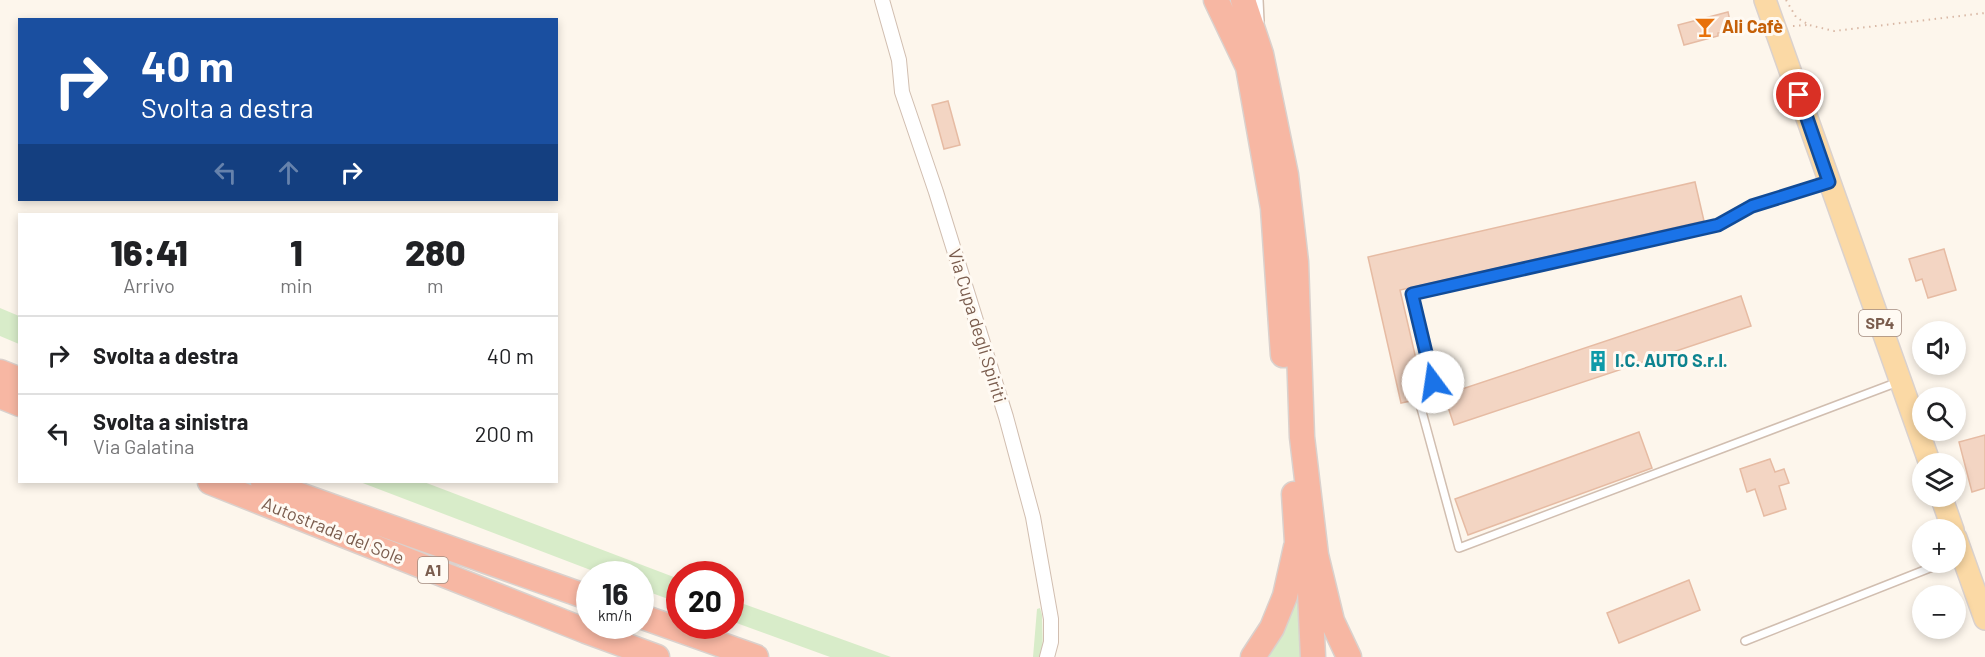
<!DOCTYPE html>
<html lang="it">
<head>
<meta charset="utf-8">
<style>
  body { margin:0; font-family:Barlow,sans-serif; background:#f6f6f6; color:#202124; height:100vh; display:flex; flex-direction:column; font-size:22px; white-space:nowrap }
  * { box-sizing:border-box; margin:0 }
  p { font-size:20px; color:#757577 }
  .icon { flex:none; width:33px; height:33px; fill:none; stroke:currentColor; stroke-width:2; stroke-linecap:round; stroke-linejoin:round }
  .map { position:relative; flex:1; overflow:hidden }
  .drawer { position:absolute; left:18px; top:213px; width:540px; height:270px; display:flex; flex-direction:column; background:#fff; border-radius:0px; box-shadow:0 3px 9px #0003 }
  .drawer>* { flex:none }
  .top-card { position:absolute; left:18px; top:18px; width:540px; height:183px; border-radius:0px; box-shadow:0 3px 9px #0003; background:#1a4fa0; color:#fff; overflow:hidden }
  .controls { position:absolute; left:1912px; top:321px; display:grid; gap:12px }
  .controls a { display:grid; place-items:center; width:54px; height:54px; border-radius:50%; background:#fff; box-shadow:0 3px 9px #0003; font-size:30px }
  .speed { position:absolute; left:576px; top:561px; display:flex; gap:12px; font-size:30px; font-weight:700; text-align:center }
  .speed>* { display:grid; place-content:center; width:78px; height:78px; border-radius:50%; background:#fff; box-shadow:0 3px 9px #0003; line-height:1 }
  .speed small { font-size:15px; font-weight:400 }
  .speed .limit { border:9px solid #d22; background:#fff; color:#111 }
  .pin { position:absolute; display:grid; place-items:center; width:51px; height:51px; color:#fff; margin:-26px; border:3px solid #fff; border-radius:50%; box-shadow:0 2px 6px #0007 }
  .me { position:absolute; width:66px; margin:-33px; rotate:346deg; stroke-linejoin:round; filter:drop-shadow(0 0 4px #0008) }
  .turn { display:flex; align-items:center; gap:21px; height:126px; padding:0 24px; font-size:27px }
  .turn .icon { width:78px; height:78px; stroke-width:2.5 }
  .turn b { display:block; font-size:42px; line-height:51px }
  .lanes { display:flex; align-items:center; height:57px; padding:0 24px; background:#0003; justify-content:center; gap:30px; direction:ltr }
  .lanes .off { opacity:.35 }
  .eta { display:flex; justify-content:space-evenly; align-items:center; height:102px; text-align:center }
  .eta b { font-size:36px; font-weight:800; line-height:42px }
  ul { padding:0; list-style:none }
  li { display:flex; align-items:center; gap:18px; height:78px; padding:0 24px; border-top:2px solid #e0e0e0 }
  li div { flex:1 }
  li b { display:block; font-size:22px }
  li em { font-style:normal }
  .map>svg:first-child { display:block }
  .green { fill:#d8ecc9 }
  .building { fill:#f3d5c3; stroke:#e6bba3; stroke-width:1.5 }
  .lines { fill:none; stroke-linecap:round; stroke-linejoin:round }
  .service-casing { stroke:#d1beb0; stroke-width:10 }
  .minor-casing { stroke:#d1beb0; stroke-width:16 }
  .primary-casing { stroke:#dad1cd; stroke-width:24 }
  .motorway-casing { stroke:#dad1cd; stroke-width:27 }
  .path { stroke:#d9b8a5; stroke-width:2; stroke-dasharray:1.5 4.5; stroke-linecap:butt }
  .service { stroke:#fff; stroke-width:7 }
  .minor { stroke:#fff; stroke-width:14 }
  .primary { stroke:#fbd9a5; stroke-width:21 }
  .motorway { stroke:#f7b7a3; stroke-width:24 }
  .route-casing { stroke:#114b97; stroke-width:15 }
  .route { stroke:#1a73e8; stroke-width:10 }
  .labels { text-anchor:middle; stroke-width:6; stroke-linejoin:round; paint-order:stroke }
  .shield { fill:#fffaf3; stroke:#a28b7f; stroke-width:1.5 }
  .shield-label { font-size:16px; font-weight:bold; fill:#7a5c4d }
  .food-label { font-size:18px; font-weight:bold; fill:#c56008; stroke:#fffaf3; text-anchor:start }
  .street-label { font-size:18px; fill:#7a5c4d; stroke:#fffaf3 }
  .culture-label { font-size:18px; font-weight:bold; fill:#0d838f; stroke:#fffaf3; text-anchor:start }
</style>
</head>
<body>
<div class="map">
<svg width="1985" height="657" viewBox="0 0 1985 657">
  <rect width="100%" height="100%" fill="#fdf6ec"/>
  <path class="green" d="M0,308L19,316V344L0,336Z
    M360,482H424L679,579V603L641,589L640,574H601Z
    M1298,592L1304,657H1269L1288,618Z
    M730,599L891,657H830L731,621Z
    M1040,608L1042,615L1043,654L1042,657H1033L1037,609Z"/>
  <path class="building" d="M1728,12L1732,30L1718,33V36L1684,45L1678,25Z
    M948,101L960,145L944,149L932,105Z
    M1695,182L1704,221L1400,290L1425,398L1401,403L1368,257Z
    M1944,249L1956,290L1928,298L1922,279L1916,281L1909,259Z
    M1741,296L1751,326L1454,425L1444,395Z
    M1639,432L1652,468L1468,535L1455,499Z
    M1985,435V488L1972,492L1959,442Z
    M1770,459L1775,472L1784,469L1789,483L1779,486L1786,509L1764,516L1755,489L1747,492L1740,469Z
    M1689,580L1700,610L1619,643L1607,613Z"/>
  <g class="lines">
    <defs>
      <path id="service" d="M1259,0L1260,21
        M1827,182L1752,206L1718,225L1412,294L1439,404L1421,408L1459,548L1898,382
        M1745,641L1945,562"/>
      <path id="minor" d="M882,0L899,60L902,92L936,192L1006,417L1033,517L1051,619V642L1047,657"/>
      <path id="primary" d="M1765,0L1930,464
        M1941,496L1953,530
        M1956,538L1985,619"/>
      <path id="motorway" d="M1216,0L1248,67L1273,208L1283,355
        M1243,0L1261,54L1286,175L1296,262L1302,437L1316,555L1332,621L1349,657
        M0,372L20,380
        M0,396L20,404
        M210,482L586,631L657,657
        M263,482L590,598
        M1294,494L1297,542L1306,578
        M1309,570L1313,657
        M640,616L756,657
        M1253,657L1272,628L1285,596L1296,547"/>
    </defs>
    <use href="#service" class="service-casing"/>
    <use href="#minor" class="minor-casing"/>
    <use href="#primary" class="primary-casing"/>
    <use href="#motorway" class="motorway-casing"/>
    <path class="path" d="M1786,0L1796,17L1809,25L1834,31L1985,13
      M1793,26L1808,25"/>
    <use href="#service" class="service"/>
    <use href="#minor" class="minor"/>
    <use href="#primary" class="primary"/>
    <use href="#motorway" class="motorway"/>
  </g>
  <g class="lines">
    <defs>
      <path id="route" d="M1433,382L1412,294L1718,225L1752,206L1829,182L1799,95"/>
    </defs>
    <use href="#route" class="route-casing"/>
    <use href="#route" class="route"/>
  </g>
  <defs>
    <symbol id="bar-bare" viewBox="-9 -9 18 18"><path d="M-6-5H6L.8 .8V4.5H3.5V6h-7V4.5H-.8V.8Z" fill="#e8710a" stroke="#fffaf3" stroke-width="2.5" paint-order="stroke"/></symbol>
    <symbol id="building-bare" viewBox="-9 -9 18 18"><path d="M-4-6H4V6H1V3H-1V6H-4ZM-2.5-4.3h1.7v1.8h-1.7ZM.8-4.3h1.7v1.8H.8ZM-2.5-1h1.7V.8h-1.7ZM.8-1h1.7V.8H.8Z" fill="#0f9aa8" stroke="#fffaf3" stroke-width="2.5" paint-order="stroke"/></symbol>
  </defs>
  <g fill-rule="evenodd">
    <use href="#bar-bare" x="1690" y="12" width="30" height="30"/>
    <use href="#building-bare" x="1583" y="346" width="30" height="30"/>
  </g>
  <g class="labels">
    <g class="shield">
      <rect x="1859" y="310" width="42" height="26" rx="4.5"/>
      <rect x="418" y="557" width="30" height="26" rx="4.5"/>
    </g>
    <g class="shield-label">
      <text x="1880" y="329">SP4</text>
      <text x="433" y="576">A1</text>
    </g>
    <g class="food-label">
      <text x="1722" y="33">Ali Cafè</text>
    </g>
    <g class="street-label">
      <text transform="translate(977 326) rotate(73)" y="6">Via Cupa degli Spiriti</text>
      <text transform="translate(333 531) rotate(22)" y="6">Autostrada del Sole</text>
    </g>
    <g class="culture-label">
      <text x="1615" y="367">I.C. AUTO S.r.l.</text>
    </g>
  </g>
</svg>
<div class="controls">
<a><svg class="icon" aria-label="sound" viewBox="0 0 24 24"><path d="M4 9h4l5-4v14l-5-4H4zM17 9q2 3 0 6"/></svg></a>
<a><svg class="icon" aria-label="search" viewBox="0 0 24 24"><circle cx="10" cy="10" r="6"/><path d="M15 15l6 6"/></svg></a>
<a><svg class="icon" aria-label="layers" viewBox="0 0 24 24"><path d="M12 4l9 5-9 5-9-5zM3 14l9 5 9-5"/></svg></a>
<a>+</a>
<a>−</a>
</div>
<div class="speed"><div>16<small>km/h</small></div><div class="limit">20</div></div>
<div class="pin" style="left:1799px;top:95px;background:#d93025"><svg class="icon" aria-label="arrive" viewBox="0 0 24 24"><path d="M6 21V4h12l-3 4 3 4H6"/></svg></div>
<svg class="me" style="left:1433px;top:382px" viewBox="-20 -20 40 40"><circle r="19" fill="#fff"/><path d="M0-13L10 11 0 6-10 11z" fill="#1a73e8"/></svg>
<div class="top-card">
<div class="turn"><svg class="icon" aria-label="right" viewBox="0 0 24 24"><path d="M7 20v-9h11M14 6l5 5-5 5"/></svg><div><b>40 m</b>Svolta a destra</div></div>
<div class="lanes"><svg class="icon off" aria-label="left" viewBox="0 0 24 24"><path d="M17 20v-9H6M10 6l-5 5 5 5"/></svg><svg class="icon off" aria-label="ahead" viewBox="0 0 24 24"><path d="M12 20V5M6 11l6-6 6 6"/></svg><svg class="icon" aria-label="right" viewBox="0 0 24 24"><path d="M7 20v-9h11M14 6l5 5-5 5"/></svg></div>
</div>
<section class="drawer">
<div class="eta">
<div><b>16:41</b><p>Arrivo</p></div>
<div><b>1</b><p>min</p></div>
<div><b>280</b><p>m</p></div>
</div>
<ul>
<li><svg class="icon" aria-label="right" viewBox="0 0 24 24"><path d="M7 20v-9h11M14 6l5 5-5 5"/></svg><div><b>Svolta a destra</b></div><em>40 m</em></li>
<li><svg class="icon" aria-label="left" viewBox="0 0 24 24"><path d="M17 20v-9H6M10 6l-5 5 5 5"/></svg><div><b>Svolta a sinistra</b><p>Via Galatina</p></div><em>200 m</em></li>
</ul>
</section>
</div>
</body>
</html>
